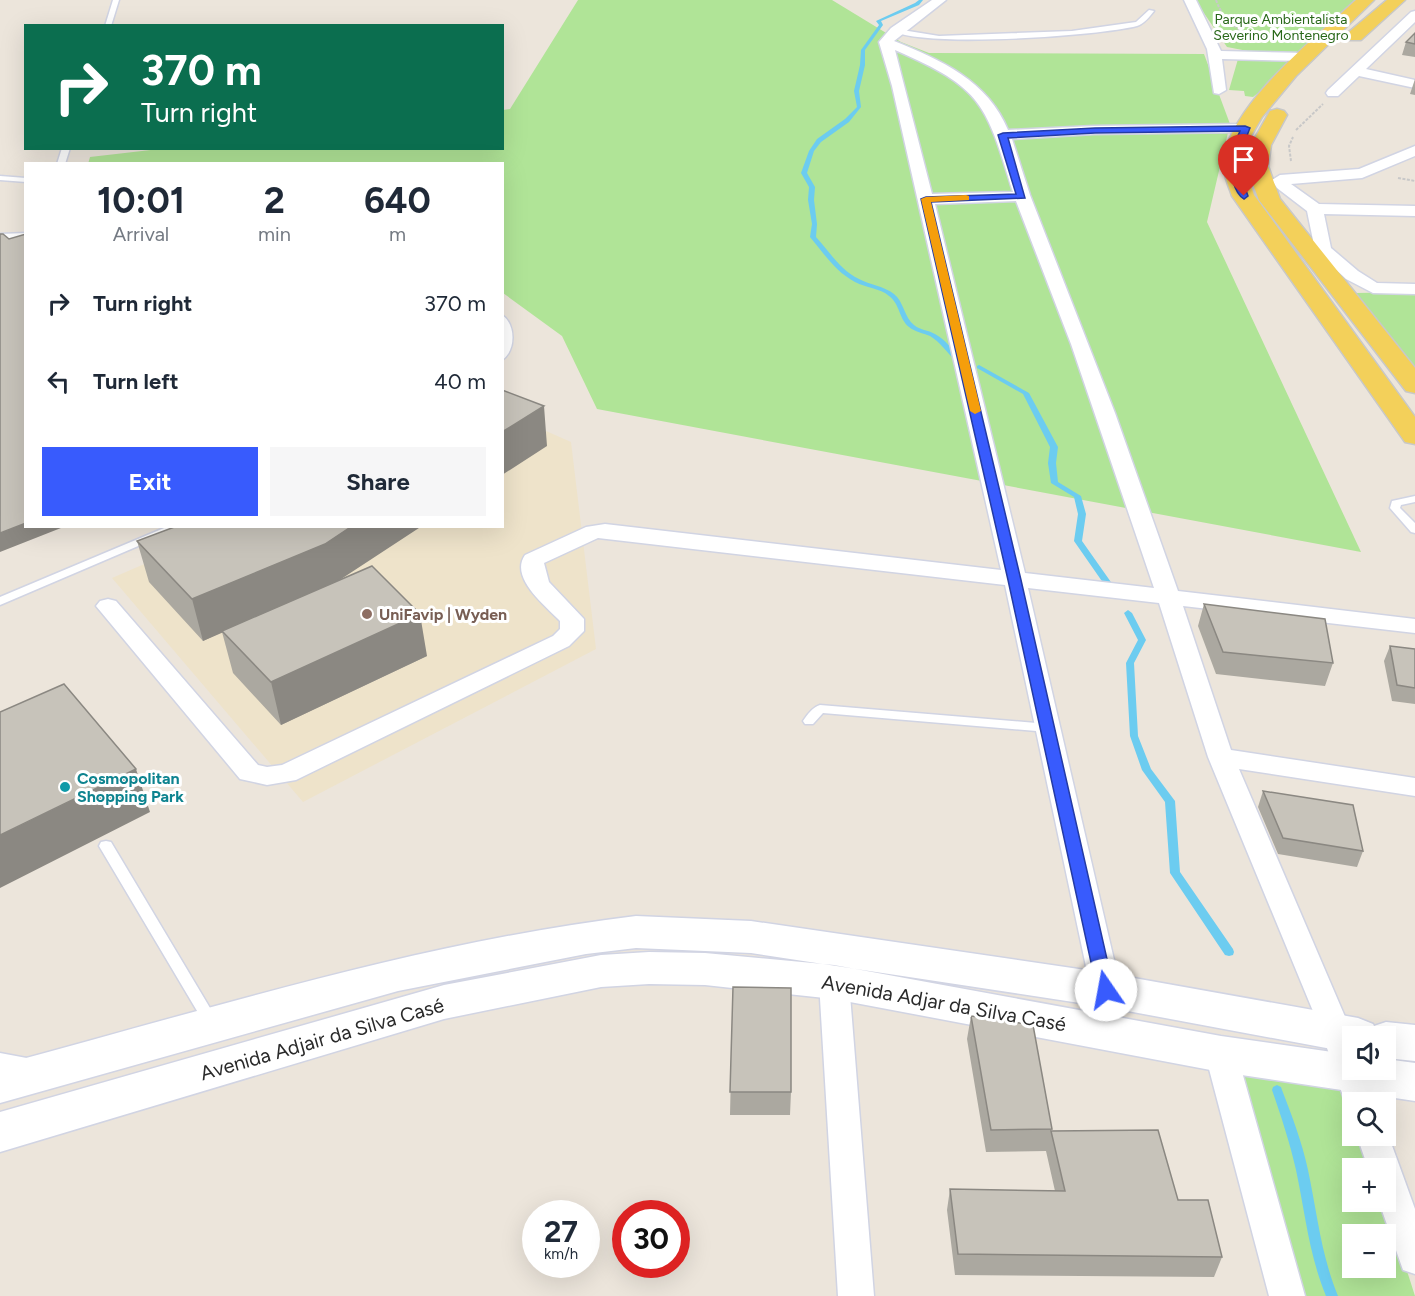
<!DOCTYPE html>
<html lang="en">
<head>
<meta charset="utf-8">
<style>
  body { margin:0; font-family:Figtree,sans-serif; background:#f6f6f7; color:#1f2937; height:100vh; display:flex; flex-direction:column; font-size:22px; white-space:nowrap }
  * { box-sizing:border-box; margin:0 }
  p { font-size:20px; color:#747a83 }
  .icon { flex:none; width:33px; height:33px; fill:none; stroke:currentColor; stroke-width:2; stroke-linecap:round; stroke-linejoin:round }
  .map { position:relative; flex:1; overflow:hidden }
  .sheet { position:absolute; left:24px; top:162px; width:480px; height:366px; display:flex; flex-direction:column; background:#fff; border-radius:0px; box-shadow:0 6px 24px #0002 }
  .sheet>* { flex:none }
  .hud { position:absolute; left:24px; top:24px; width:480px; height:126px; border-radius:0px; box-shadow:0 6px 24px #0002; background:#0b6e4f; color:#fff; overflow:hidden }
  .fabs { position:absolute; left:1342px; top:1026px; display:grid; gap:12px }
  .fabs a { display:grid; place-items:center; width:54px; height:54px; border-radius:0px; background:#fff; box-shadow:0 6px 24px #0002; font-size:30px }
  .speed { position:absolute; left:522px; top:1200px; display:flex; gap:12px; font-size:30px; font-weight:700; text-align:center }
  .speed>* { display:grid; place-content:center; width:78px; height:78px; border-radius:50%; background:#fff; box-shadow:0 6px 24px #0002; line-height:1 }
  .speed small { font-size:15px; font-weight:400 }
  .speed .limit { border:9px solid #d22; background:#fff; color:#111 }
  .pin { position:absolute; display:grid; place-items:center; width:51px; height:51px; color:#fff; margin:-62px -26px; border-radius:50% 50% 50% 0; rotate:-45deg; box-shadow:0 0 6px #0007 }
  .pin .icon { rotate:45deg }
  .me { position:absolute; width:66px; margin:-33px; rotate:348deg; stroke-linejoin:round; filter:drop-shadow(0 0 4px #0008) }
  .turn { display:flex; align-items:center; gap:21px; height:126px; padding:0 18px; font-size:27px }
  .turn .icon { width:78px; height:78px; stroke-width:2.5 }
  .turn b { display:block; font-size:42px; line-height:51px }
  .eta { display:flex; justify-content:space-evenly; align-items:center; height:102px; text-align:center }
  .eta b { font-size:36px; font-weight:700; line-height:42px }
  .cta { display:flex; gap:12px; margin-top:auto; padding:12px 18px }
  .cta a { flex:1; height:69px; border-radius:0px; background:#385bfd; color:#fff; font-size:24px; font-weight:700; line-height:69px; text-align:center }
  .cta a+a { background:#f6f6f7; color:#1f2937 }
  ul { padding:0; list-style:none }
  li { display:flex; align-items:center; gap:18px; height:78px; padding:0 18px }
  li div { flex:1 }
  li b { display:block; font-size:22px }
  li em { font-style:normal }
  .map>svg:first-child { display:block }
  .education { fill:#eee3ca }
  .green { fill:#b0e497; fill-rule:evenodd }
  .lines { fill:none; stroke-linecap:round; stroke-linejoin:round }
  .stream { fill:#6cccf0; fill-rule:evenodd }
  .service-casing { stroke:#d1d4e3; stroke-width:3 }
  .minor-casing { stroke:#d1d4e3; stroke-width:3 }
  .secondary-casing { stroke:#d1d4e3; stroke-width:3 }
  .primary-casing { stroke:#c8c8c8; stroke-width:3 }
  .path { stroke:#c8c8c8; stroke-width:2; stroke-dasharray:3 1.5; stroke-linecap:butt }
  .service { fill:#fff; fill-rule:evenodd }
  .minor { fill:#fff; fill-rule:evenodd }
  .secondary { fill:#fff; fill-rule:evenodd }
  .primary { fill:#f3d05a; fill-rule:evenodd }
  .wall { fill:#aba8a0 }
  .shaded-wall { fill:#8b8882 }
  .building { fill:#c7c3ba; stroke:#8b8882; stroke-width:1.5 }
  .route { fill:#385bfd; stroke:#243ba4; stroke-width:1.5 }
  .slow { fill:#f59e0b }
  .education-dot { fill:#8d6e63; stroke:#fff; stroke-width:2 }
  .culture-dot { fill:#0f9aa8; stroke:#fff; stroke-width:2 }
  .labels { text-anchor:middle; stroke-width:6; stroke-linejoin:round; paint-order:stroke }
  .far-park-label { font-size:14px; fill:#296819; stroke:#fff }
  .education-label { font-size:16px; font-weight:bold; fill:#785e54; stroke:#fff; text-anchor:start }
  .culture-label { font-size:16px; font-weight:bold; fill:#0d838f; stroke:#fff; text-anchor:start }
  .near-street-label { font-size:20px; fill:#2a2a2a; stroke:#fff }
</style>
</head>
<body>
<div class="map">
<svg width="1415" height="1296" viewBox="0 0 1415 1296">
  <rect width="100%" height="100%" fill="#ece5db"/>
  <path class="education" d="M503,412L571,442L596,649L303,802L112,578L230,527L502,526Z"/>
  <path class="green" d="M578,0H832L901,42L929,53L1204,54L1230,124L1207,222L1361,552L597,409L562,336L503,293L502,164H88L90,157L168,148H502L503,110L510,109Z
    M1195,0H1366L1309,54L1258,53L1227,47Z
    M1238,59H1281L1297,61L1253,97L1245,96L1244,91L1229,90Z
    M1415,292V370L1355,293Z
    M1236,1065L1346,1081L1353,1103V1136H1364L1374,1168H1353V1202H1385L1415,1296H1303ZM1353,1234H1386V1268H1353Z"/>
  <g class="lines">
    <path class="stream" d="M919,0H923L919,5L881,21L883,25L865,50V65L859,91L861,107L849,122L821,142L814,151L807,173L815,187L814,200L817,224L816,237C830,252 840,270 859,279C870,285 884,286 894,294C904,302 904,317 914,325C920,330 928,330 935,334C946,340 954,351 961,361L958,363L956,362C948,353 940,342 930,336C923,333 915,332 909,327C899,319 900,304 889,296C880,288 866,288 855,282C836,272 824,254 810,237L812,224L808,200L809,187L801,173L809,151L817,139L845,119L857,107L854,91L860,65L861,50L879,25L876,21L915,3Z
      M979,365L1029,393L1058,447L1056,463L1058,482L1081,496L1086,514L1082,541L1113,585L1112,587H1106L1074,541L1078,514L1074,497L1051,483L1048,463L1050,447L1023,394L977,368V366Z
      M1128,610L1132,613L1146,640L1134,663L1138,736L1151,769L1175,801L1180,872L1233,949L1234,952L1233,955L1229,956L1225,955L1170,873L1165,802L1142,770L1130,736L1126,663L1138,640L1124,613Z
      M1277,1085L1281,1087L1282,1090C1292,1116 1302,1142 1308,1170C1317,1212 1321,1255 1338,1296H1326C1309,1255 1305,1212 1296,1170C1290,1143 1281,1116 1272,1090L1273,1087Z"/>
    <defs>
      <path id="service" d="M113,0H119L111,26H105Z
        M1149,10L1154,11C1150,16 1144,24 1137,26C1098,36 925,48 893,31L896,29L939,36L1072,31L1136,22Z
        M62,148H70L65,164H57Z
        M0,176L26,178V182L0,180Z
        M26,233V238H0V234Z
        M502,315C516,324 516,351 502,360Z
        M1415,496V502L1401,505L1400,508L1415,523V533L1411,532L1390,508L1392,501Z
        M169,526H185L0,605V597Z
        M820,705L1048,724L1054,728L1048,732L823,713L813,724H805L803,721C807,715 813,707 820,705Z
        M106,841L111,842L216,1018L219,1022L216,1026L211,1028L206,1026L99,846L101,842Z
        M0,1053L32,1059L34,1064L32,1069L26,1071L0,1067Z"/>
      <path id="minor" d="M932,0H946L894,41C941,60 988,81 1008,130L1094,126L1245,124L1252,128L1245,132L1094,134L1012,139L1030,195L1115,413L1178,591L1415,619V633L1183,606L1231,750L1415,778V796L1239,769L1352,1033L1353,1070H1365L1377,1102H1353V1113L1350,1112L1345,1102L1322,1033L1208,757L1159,603L1028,588L1121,990L1117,999L1106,1002L1095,999L1091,990L1005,585L598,538L544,563L549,582L584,619V631L569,646L296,780L267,785L240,779L96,606L100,601L108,599L116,601L258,765L267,767L282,765L553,636L560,629V621C546,606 509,578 525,555L586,527L605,524L1001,570L892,86L879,42L891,28ZM895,50C983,88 986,104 1013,192L932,194ZM1016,201L1071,344L1154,588L1025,573L935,204Z
        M1184,0H1196L1221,51L1306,53L1313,57L1306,61L1222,59L1226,90L1219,94L1214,93L1207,49Z
        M1415,11V22L1366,69L1415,80V88L1359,76L1338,96H1328L1326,93L1328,90L1411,12Z
        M1415,146V156L1362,178L1291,184L1319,204L1415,206V216L1324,214L1331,248L1358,271L1377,283L1415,284V294L1373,293L1346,279L1315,250L1307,211L1277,188L1272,180L1280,175L1359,169Z
        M834,970L845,973L849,982L874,1296H838L819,982L823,973Z
        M1221,1041L1232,1045L1237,1054L1305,1296H1269L1205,1054L1210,1045Z
        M1386,1129L1415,1209V1274L1403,1270L1379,1202H1386V1168H1368L1357,1136H1386Z"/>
      <path id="secondary" d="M636,916L751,921L1106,973L1358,1018L1373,1024L1374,1026L1386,1022L1415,1025V1061L1386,1058V1036H1353V1053L1106,1007L751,953L636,948L586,954L398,991L0,1103V1065C210,1009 420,942 636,916Z
        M649,952L705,953L834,965L1221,1036L1353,1055V1070H1386V1059L1415,1063V1101L1221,1072L834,999L705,985L649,984L601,987L444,1019L0,1152V1112L444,985L601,955Z"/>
      <path id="primary" d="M1356,0H1374L1296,76L1262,117L1251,136L1244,156L1246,171L1254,195L1415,417V444L1405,442L1232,196C1228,184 1221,169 1224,156C1236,100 1315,38 1356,0Z
        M1387,0H1405L1361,40H1349L1346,36L1349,32Z
        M1277,109L1284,111L1287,115L1271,145L1268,166L1280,199L1415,368V393L1406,391L1259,200L1246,166L1251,145L1270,111Z"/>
    </defs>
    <use href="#service" class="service-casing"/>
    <use href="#minor" class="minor-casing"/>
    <use href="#secondary" class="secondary-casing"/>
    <use href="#primary" class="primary-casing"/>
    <path class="path" d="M1216,0C1224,22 1238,32 1261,37
      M1296,130L1323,104
      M1291,161L1289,146L1293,137
      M1398,178L1415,181"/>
    <use href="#service" class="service"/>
    <use href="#minor" class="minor"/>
    <use href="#secondary" class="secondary"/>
    <use href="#primary" class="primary"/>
  </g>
  <path class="wall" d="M1415,33V57L1402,55L1406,42Z
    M1415,79V95L1410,94Z
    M137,541L342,579L427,656L281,725L233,673L222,632L203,641L149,582Z
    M1204,604L1333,663L1325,686L1216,674L1198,626Z
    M1390,646L1415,649V704L1392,701L1384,661Z
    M1263,791L1363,851L1357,867L1278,854L1258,807Z
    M733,987L791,1092L790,1115H730Z
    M971,1016L1052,1129L1051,1131L1178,1200L1222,1257L1214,1277L955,1275L947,1210L950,1189L1055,1191L1046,1151L986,1152L967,1039Z"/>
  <path class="shaded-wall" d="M544,406L547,446L502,475V432Z
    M26,523V526H66L0,552V533Z
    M352,526H422L332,585L203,641L192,599Z
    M420,614L427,656L281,725L271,682Z
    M136,769L150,812L0,888V835Z"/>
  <path class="building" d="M1415,33V44L1406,42Z
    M0,234H3L9,239L26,234V523L0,533Z
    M502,390L544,406L502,432Z
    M177,526H352L325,544L192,599L137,541Z
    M372,566L420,614L271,682L222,631Z
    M1204,604L1325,619L1333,663L1223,652Z
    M1390,646L1415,649V688L1397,685Z
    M64,684L136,769L0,835V712Z
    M1263,791L1353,805L1363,851L1283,838Z
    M733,987L791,988V1092H730Z
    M971,1016L1033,1025L1052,1129L991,1130Z
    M1158,1130L1178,1200H1208L1222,1257L958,1254L950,1189L1065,1191L1051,1131Z"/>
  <path class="route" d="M1245,126L1250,128C1237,161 1236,163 1248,196L1244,199C1234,194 1229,170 1230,158C1230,150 1237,139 1240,131L1095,133L1008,138L1025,198L931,202L1021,580L1114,990L1112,995L1106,997L1100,995L1097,990L1008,580L921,199L926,197L1016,194L998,135L1003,133L1095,128Z"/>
  <path class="slow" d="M966,195L969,196V200L931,202L981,411L975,414L970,411L921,199L926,197Z"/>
  <circle class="education-dot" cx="367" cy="614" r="6"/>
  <circle class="culture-dot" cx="65" cy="787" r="6"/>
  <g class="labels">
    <g class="far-park-label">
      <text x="1281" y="24">Parque Ambientalista<tspan x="1281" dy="16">Severino Montenegro</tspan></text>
    </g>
    <g class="education-label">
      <text x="379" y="620">UniFavip | Wyden</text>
    </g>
    <g class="culture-label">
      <text x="77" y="784">Cosmopolitan<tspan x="77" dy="18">Shopping Park</tspan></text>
    </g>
    <g class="near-street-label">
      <text transform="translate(944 1003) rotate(10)" y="7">Avenida Adjar da Silva Casé</text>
      <text transform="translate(322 1039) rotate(-16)" y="7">Avenida Adjair da Silva Casé</text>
    </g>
  </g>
</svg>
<div class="fabs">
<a><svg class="icon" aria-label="sound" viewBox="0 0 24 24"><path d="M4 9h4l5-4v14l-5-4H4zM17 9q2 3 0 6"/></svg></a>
<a><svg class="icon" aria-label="search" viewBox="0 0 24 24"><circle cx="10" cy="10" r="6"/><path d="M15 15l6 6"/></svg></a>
<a>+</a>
<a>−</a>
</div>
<div class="speed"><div>27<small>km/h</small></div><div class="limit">30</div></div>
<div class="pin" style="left:1244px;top:196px;background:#d93025"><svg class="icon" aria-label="arrive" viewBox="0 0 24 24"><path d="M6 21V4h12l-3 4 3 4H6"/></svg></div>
<svg class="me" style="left:1106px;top:990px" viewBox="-20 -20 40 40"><circle r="19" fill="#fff"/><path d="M0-13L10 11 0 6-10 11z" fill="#385bfd"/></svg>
<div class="hud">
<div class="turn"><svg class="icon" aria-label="right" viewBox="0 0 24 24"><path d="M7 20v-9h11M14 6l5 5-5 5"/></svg><div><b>370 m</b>Turn right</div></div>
</div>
<section class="sheet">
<div class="eta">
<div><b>10:01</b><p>Arrival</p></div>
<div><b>2</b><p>min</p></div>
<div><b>640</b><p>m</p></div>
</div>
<ul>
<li><svg class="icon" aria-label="right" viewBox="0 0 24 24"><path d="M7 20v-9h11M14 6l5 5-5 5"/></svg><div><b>Turn right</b></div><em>370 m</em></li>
<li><svg class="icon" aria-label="left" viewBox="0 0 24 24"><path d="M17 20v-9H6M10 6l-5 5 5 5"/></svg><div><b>Turn left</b></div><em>40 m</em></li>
</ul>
<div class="cta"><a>Exit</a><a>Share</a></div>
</section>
</div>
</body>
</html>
